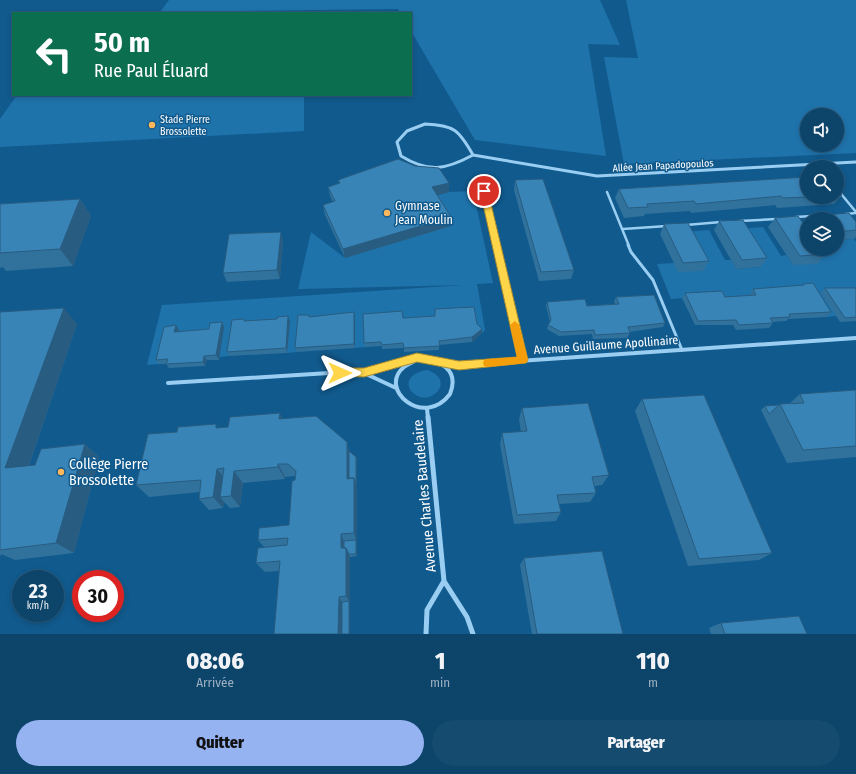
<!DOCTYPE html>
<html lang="fr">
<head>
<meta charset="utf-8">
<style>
  body { margin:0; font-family:"Fira Sans Condensed",sans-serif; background:#164b70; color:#f1f3f6; height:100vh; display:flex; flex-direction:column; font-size:15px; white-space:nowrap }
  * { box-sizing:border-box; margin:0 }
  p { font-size:13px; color:#9ab0c1 }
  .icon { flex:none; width:22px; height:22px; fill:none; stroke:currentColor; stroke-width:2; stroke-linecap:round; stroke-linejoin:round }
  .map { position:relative; height:634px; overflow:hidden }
  .details { display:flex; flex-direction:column; background:#0d446a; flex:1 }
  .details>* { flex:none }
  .guide { position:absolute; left:12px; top:12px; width:400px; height:84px; border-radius:0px; box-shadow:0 2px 6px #0003,0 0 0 1px #2d5c7e; background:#0b6e4f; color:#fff; overflow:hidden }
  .fabs { position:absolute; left:800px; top:108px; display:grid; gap:8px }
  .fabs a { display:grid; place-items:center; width:44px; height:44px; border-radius:50%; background:#0d446a; box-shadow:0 2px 6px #0003,0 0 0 1px #2d5c7e; font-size:20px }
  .speed { position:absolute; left:12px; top:570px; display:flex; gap:8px; font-size:20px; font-weight:700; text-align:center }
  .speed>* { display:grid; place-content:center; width:52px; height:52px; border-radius:50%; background:#0d446a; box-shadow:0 2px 6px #0003,0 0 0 1px #2d5c7e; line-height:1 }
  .speed small { font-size:10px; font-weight:400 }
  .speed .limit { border:6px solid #d22; background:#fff; color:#111 }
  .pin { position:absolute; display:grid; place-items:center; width:34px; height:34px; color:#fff; margin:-17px; border:2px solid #fff; border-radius:50%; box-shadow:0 1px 4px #0007 }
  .me { position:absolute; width:44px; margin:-22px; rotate:90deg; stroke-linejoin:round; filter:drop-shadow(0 0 3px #0008) }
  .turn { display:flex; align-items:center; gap:14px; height:84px; padding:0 16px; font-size:18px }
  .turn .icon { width:52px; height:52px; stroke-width:2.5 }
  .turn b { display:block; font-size:28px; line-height:34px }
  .eta { display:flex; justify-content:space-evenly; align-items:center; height:68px; text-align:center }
  .eta b { font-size:24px; font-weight:800; line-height:28px }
  .button { display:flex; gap:8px; margin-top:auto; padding:8px 16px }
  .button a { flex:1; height:46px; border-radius:24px; background:#95b2f1; color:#111; font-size:16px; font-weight:800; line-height:46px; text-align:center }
  .button a+a { background:#164b70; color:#f1f3f6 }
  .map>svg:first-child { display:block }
  .green { fill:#1f73ab; fill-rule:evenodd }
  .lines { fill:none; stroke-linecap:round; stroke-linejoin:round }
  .service-far1 { stroke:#99cef2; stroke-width:2.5 }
  .service { stroke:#99cef2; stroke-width:3 }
  .minor-far2 { stroke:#99cef2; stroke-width:3 }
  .minor-far1 { stroke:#99cef2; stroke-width:4 }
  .minor { stroke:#99cef2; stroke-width:5 }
  .wall { fill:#31729d }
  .shaded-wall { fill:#285c80 }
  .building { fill:#3984b7; stroke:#285c80 }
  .route { fill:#ffd54a; stroke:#a68a30 }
  .slow { fill:#f59e0b }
  .poi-dot { fill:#ffb75a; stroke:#115a8d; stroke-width:1.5 }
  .labels { text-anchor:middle; stroke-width:3; stroke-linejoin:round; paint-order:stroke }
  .far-poi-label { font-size:10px; fill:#fff; stroke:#115a8d; text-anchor:start }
  .far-street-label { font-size:10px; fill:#fff; stroke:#115a8d }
  .poi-label { font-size:12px; fill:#fff; stroke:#115a8d; text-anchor:start }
  .street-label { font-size:12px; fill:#fff; stroke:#115a8d }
  .near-poi-label { font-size:14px; fill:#fff; stroke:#115a8d; text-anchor:start }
  .near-street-label { font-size:14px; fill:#fff; stroke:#115a8d }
</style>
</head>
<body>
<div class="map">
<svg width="856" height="634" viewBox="0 0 856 634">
  <rect width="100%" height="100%" fill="#115a8d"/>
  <path class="green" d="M169,0H600L620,45L588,44L606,156L475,140L411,31V13H400L398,9L160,12Z
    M626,0H856V153L624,164L604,57L638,58ZM807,115H837V145H807Z
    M17,95H304V131L0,147V119Z
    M473,191L493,283L477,284L485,330L482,333L435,321L365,347L355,348L354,317L299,320L297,352L287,353L234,324L229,356L219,357L224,327L159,364L147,365L162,305L463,285L298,289L311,232L345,258L432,197L449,192Z
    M763,227L781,256L786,255L793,265L807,249H837V240L854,239L856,242V293L836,316L827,317L750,293L753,300L722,302L719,295L671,299L657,264L674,263L679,272L683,232L709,230L725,260H731L736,269L761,267L737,229Z
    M427,370C458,380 429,410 412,392C402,380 416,371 427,370Z"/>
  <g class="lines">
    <path class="service-far1" d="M837,189L856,212
      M607,192L629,246
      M846,214L856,213
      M796,217L826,215
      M740,221L777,219
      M686,225L721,222
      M623,229L667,226"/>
    <path class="service" d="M628,245L631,252L653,280L682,350"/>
    <path class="minor-far2" d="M425,124C454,125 459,130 473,155C445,170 429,173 401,156L397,142L407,131Z
      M473,155L597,176L856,162
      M484,191L497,246"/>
    <path class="minor-far1" d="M497,245L523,360
      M418,359C439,359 460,369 450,394C424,429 377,389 404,367C408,364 414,362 418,359Z
      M364,373L396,388
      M168,383L329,373H364L417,358L459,365L856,338
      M427,409L428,418"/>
    <path class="minor" d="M428,417L444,581
      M426,634L427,610L444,581L467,617L473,634"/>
  </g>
  <path class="wall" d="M338,180L449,183V192L438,195L451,217V226L345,258L325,215L323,205L333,202L330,196L328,187L339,183Z
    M515,180L574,270L571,279L539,281L514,190Z
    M619,189L807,197H837V189L842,195L834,204L777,208L775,205L766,206L691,213L690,211L645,214L644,216L624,218L615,198Z
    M80,199L91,216L73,266L6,271L3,267L0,268V204Z
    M824,215L856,222V237L854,239L837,240V219H820Z
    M775,218L825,254L818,264L793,265L768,227Z
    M719,221L767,258L761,267L736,269L714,230Z
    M664,224L709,261L703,271L678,272L660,234Z
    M283,241L280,279L227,282L223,273Z
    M803,284L831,312L827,317L788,319L786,321L772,322L773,323L769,328L736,330L733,325H695L682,298L685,293L725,297L751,295L750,293L753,289L801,286Z
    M825,288H856V321L840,322L821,293Z
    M616,297L665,323L663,327L629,332L630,333L627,338L593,339L592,334L559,336L547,329L548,325L550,322L546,306L547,302L587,306L615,304L614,302Z
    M0,312L77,324L29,466L35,465L85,444L99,457L74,553L15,560L1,554L0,557Z
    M309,315L310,317H355V348L297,352L295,348Z
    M403,318L477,324L482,333L472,342L439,345V350L404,352V348L382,349V346L365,347L364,343Z
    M245,321H290L287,353L229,356L227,352Z
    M222,322L224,327L219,360H207L205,366L169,368L166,364H159L156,360L176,325L179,330V332L209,329Z
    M856,390V457L787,463L761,410L765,406L789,404L800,394Z
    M642,399L772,553L759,560L688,566L635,411Z
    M522,408L609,475L602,485L595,486L596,493L590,502L559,504L561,512L556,521L514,524L500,444L502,433L521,432L519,419Z
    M282,419L347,442L349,451L357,460V556L350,557V634L279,571L265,572L256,563L264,547L258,540L289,525L295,480L296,477L294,476L285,477V479L243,483L240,507L230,508L224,502L223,508L209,510L199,499L200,492L149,497L136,485L177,432L228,427Z
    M524,558L623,634H532L520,565Z
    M721,623L807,634H711L709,628Z"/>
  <path class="shaded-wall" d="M449,183V192L432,197V187Z
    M80,199L91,216L73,266L60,249Z
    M451,217V226L345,258L343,249Z
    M281,232L283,241L280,279L277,270Z
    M64,308L77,324L24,480L5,468Z
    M354,312L355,317V348L354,344Z
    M288,316L290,321L287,353L286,348Z
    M222,322L224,327L219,360L216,355Z
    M176,325L179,330L177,337L174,332Z
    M482,329V333L472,342V337Z
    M204,356L207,360L205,366L203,362Z
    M280,413L286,427L279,419Z
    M347,442L350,455V487L347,479Z
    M85,444L99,457L74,553L56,543Z
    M356,457L357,460V556L356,554V540L354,533V478Z
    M278,464L285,477V479L278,467Z
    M217,469L227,481L220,497L224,502L223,508L213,497Z
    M234,471L243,483L240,507L231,496Z
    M341,534L345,544L344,555L341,548Z
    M346,548L350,557V634H349V601L346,596Z
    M339,597L343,604V634H338Z"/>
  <path class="building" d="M398,159L415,166L439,168L449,183L432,187L451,217L343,249L323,205L335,201L328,187L340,183L338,180Z
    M807,177V197L783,198L781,196L696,204L694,201L647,204L648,207L628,208L619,189Z
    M543,179L574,270L541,272L515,180Z
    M837,189L842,195H837Z
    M80,199L60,249L0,253V204Z
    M849,213L856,222V230L837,232V219H827L824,215Z
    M798,216L807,229V249H821L825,254L800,256L775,218Z
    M743,220L767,258L742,260L719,221Z
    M688,223L709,261L683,263L664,224Z
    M281,232L277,270L223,273L229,234Z
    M813,283L831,312L789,314L790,317L770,318L773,323L739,325L736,320L698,321L685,293L722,291L725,297L756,295L753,289L804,285L803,284Z
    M825,288H856V317L845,318Z
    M654,295L665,323L628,327L630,333L595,335L594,330L561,332L548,325L551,320L547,302L585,299L587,306L619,304L616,297Z
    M474,307L477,324L482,329L472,337L439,341L440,346L404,348L403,343L382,345L381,342L364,343L363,314L402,311L403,318L435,316V309Z
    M64,308L5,468L35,465L41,449L85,444L56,543L0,550V312Z
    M354,312V344L295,348L298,315H309V317Z
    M288,316L286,348L227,352L232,320L244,319V321L277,319V317Z
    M222,322L216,355L204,356L203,362L166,364L168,359L156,360L164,327L176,325L174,332L209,329L210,323Z
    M856,390V446L803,450L780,404L804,403L800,394Z
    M704,395L772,553L699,559L642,399Z
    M588,403L609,475L592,477L596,493L557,495L561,512L517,515L502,433L527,431L522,408Z
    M779,405L769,414L765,406Z
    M280,413L279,419L316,416L347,442V479L354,478V533L341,534V548H346V596L339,597L338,634H274L280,561L256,563L258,548L287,545L288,538L258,540L259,528L289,525L292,481L295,480L296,471L288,464H278V467L234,471L231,496L220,497L224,468L217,469L213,497L199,499L201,480L136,485L148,434L177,432L178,427L216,424V428L228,427L230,417Z
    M349,451L356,457V486L354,478H349Z
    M356,540V554H349L346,548H344V541Z
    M602,551L623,634H537L524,558Z
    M349,601V634H342V602Z
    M799,616L807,634H725L721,623Z"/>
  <path class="route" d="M484,189L488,191L528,360L526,363L459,370L417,362L364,377L337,376L336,373L340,368H364L417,353L459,361L517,357L480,191Z"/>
  <path class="slow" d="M515,321L519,325L528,360L526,363L488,367L484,366L483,363L484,360L488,359L517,357L510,325Z"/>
  <g class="poi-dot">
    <circle cx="152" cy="125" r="4"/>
    <circle cx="387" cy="213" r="4"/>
    <circle cx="61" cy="472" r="4"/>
  </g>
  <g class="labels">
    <g class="far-poi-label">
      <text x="160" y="123">Stade Pierre<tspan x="160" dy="12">Brossolette</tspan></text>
    </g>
    <g class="far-street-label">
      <text transform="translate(663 165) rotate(-3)" y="4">Allée Jean Papadopoulos</text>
    </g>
    <g class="poi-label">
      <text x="395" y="210">Gymnase<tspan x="395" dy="14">Jean Moulin</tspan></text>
    </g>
    <g class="street-label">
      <text transform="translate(606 345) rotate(-4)" y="4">Avenue Guillaume Apollinaire</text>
    </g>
    <g class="near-poi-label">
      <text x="69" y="469">Collège Pierre<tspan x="69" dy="16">Brossolette</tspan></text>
    </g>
    <g class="near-street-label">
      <text transform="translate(424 496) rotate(-95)" y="5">Avenue Charles Baudelaire</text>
    </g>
  </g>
</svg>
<div class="fabs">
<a><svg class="icon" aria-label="sound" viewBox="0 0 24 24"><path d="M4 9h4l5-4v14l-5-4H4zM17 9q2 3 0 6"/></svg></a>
<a><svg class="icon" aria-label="search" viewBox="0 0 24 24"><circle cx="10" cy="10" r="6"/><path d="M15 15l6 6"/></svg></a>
<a><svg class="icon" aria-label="layers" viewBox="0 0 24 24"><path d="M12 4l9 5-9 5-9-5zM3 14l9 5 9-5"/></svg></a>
</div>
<div class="speed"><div>23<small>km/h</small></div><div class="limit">30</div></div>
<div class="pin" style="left:484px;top:191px;background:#d93025"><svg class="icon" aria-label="arrive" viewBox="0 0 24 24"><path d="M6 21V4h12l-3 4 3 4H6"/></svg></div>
<svg class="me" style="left:340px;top:373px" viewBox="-20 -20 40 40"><path d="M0-17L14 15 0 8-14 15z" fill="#ffd54a" stroke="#fff" stroke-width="4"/></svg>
<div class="guide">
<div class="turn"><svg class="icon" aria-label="left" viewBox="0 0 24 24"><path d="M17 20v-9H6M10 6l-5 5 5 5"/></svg><div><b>50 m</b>Rue Paul Éluard</div></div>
</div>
</div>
<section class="details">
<div class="eta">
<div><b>08:06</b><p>Arrivée</p></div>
<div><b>1</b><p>min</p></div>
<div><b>110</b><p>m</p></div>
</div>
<div class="button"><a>Quitter</a><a>Partager</a></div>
</section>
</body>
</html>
